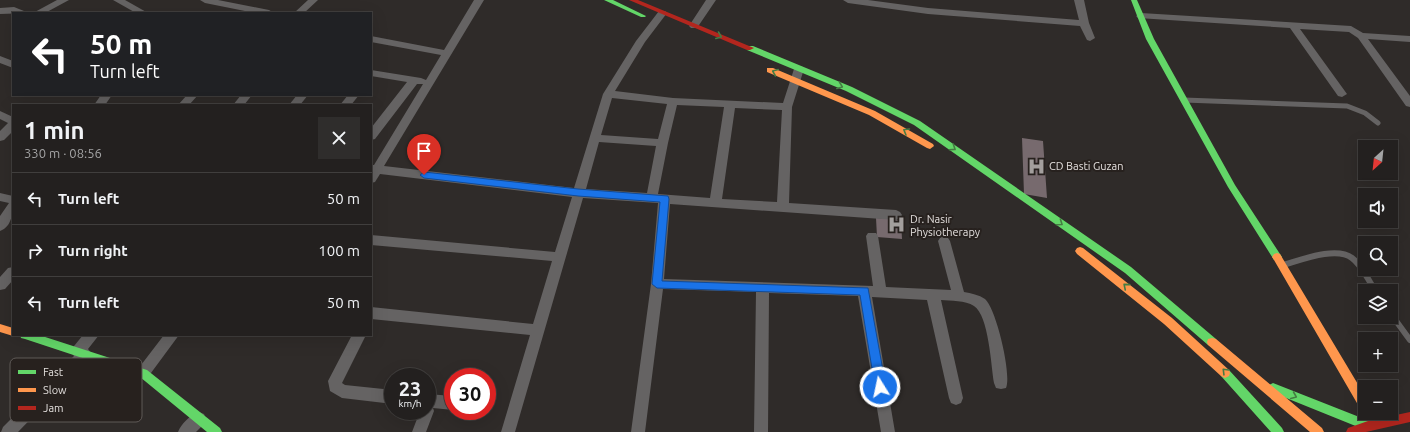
<!DOCTYPE html>
<html lang="en">
<head>
<meta charset="utf-8">
<style>
  body { margin:0; font-family:Ubuntu,sans-serif; background:#2f2d2c; color:#f1f3f6; height:100vh; display:flex; flex-direction:column; font-size:15px; white-space:nowrap }
  * { box-sizing:border-box; margin:0 }
  p { font-size:13px; color:#a3a3a4 }
  .icon { flex:none; width:22px; height:22px; fill:none; stroke:currentColor; stroke-width:2; stroke-linecap:round; stroke-linejoin:round }
  .map { position:relative; flex:1; overflow:hidden }
  .sheet { position:absolute; left:12px; top:104px; width:360px; height:232px; display:flex; flex-direction:column; background:#23201f; border-radius:0px; box-shadow:0 4px 16px #0002,0 0 0 1px #403e3d }
  .sheet>* { flex:none }
  .hud { position:absolute; left:12px; top:12px; width:360px; height:84px; border-radius:0px; box-shadow:0 4px 16px #0002,0 0 0 1px #403e3d; background:#202124; color:#fff; overflow:hidden }
  .needle { width:26px; rotate:207deg }
  .fabs { position:absolute; left:1358px; top:140px; display:grid; gap:8px }
  .fabs a { display:grid; place-items:center; width:40px; height:40px; border-radius:0px; background:#23201f; box-shadow:0 4px 16px #0002,0 0 0 1px #403e3d; font-size:20px }
  .speed { position:absolute; left:384px; top:368px; display:flex; gap:8px; font-size:20px; font-weight:700; text-align:center }
  .speed>* { display:grid; place-content:center; width:52px; height:52px; border-radius:50%; background:#23201f; box-shadow:0 4px 16px #0002,0 0 0 1px #403e3d; line-height:1 }
  .speed small { font-size:10px; font-weight:400 }
  .speed .limit { border:6px solid #d22; background:#fff; color:#111 }
  .pin { position:absolute; display:grid; place-items:center; width:34px; height:34px; color:#fff; margin:-41px -17px; border-radius:50% 50% 50% 0; rotate:-45deg; box-shadow:0 0 4px #0007 }
  .pin .icon { rotate:45deg }
  .me { position:absolute; width:44px; margin:-22px; rotate:350deg; stroke-linejoin:round; filter:drop-shadow(0 0 3px #0008) }
  .turn { display:flex; align-items:center; gap:14px; height:84px; padding:0 12px; font-size:18px }
  .turn .icon { width:52px; height:52px; stroke-width:2.5 }
  .turn b { display:block; font-size:28px; line-height:34px }
  .round { display:grid; place-items:center; flex:none; width:42px; height:42px; border-radius:0px; background:#2f2d2c }
  .headline { display:flex; align-items:center; justify-content:space-between; height:68px; padding:0 12px }
  h1 { font-size:24px; font-weight:700; line-height:30px }
  ul { padding:0; list-style:none }
  li { display:flex; align-items:center; gap:12px; height:52px; padding:0 12px; border-top:1px solid #403e3d }
  li div { flex:1 }
  li b { display:block; font-size:15px }
  li em { font-style:normal }
  .map>svg:first-child { display:block }
  .building { fill:#776a6e }
  .lines { fill:none; stroke-linecap:round; stroke-linejoin:round }
  .lane-far1 { stroke:#656363; stroke-width:5 }
  .lane { stroke:#656363; stroke-width:6 }
  .street { fill:#656363; fill-rule:evenodd }
  .fast { fill:#63d668; fill-rule:evenodd }
  .slow { fill:#ff974d; fill-rule:evenodd }
  .jam { fill:#b3261e; fill-rule:evenodd }
  .oneway { stroke:#457c43 }
  .route { fill:#1a73e8; stroke:#114b97 }
  .labels { text-anchor:middle; stroke-width:4; stroke-linejoin:round; paint-order:stroke }
  .poi-label { font-size:11px; fill:#e2dedc; stroke:#27211e; text-anchor:start }
  .key { fill:#27211e; stroke:#5f5a57; stroke-width:1 }
  .key-label { font-size:11px; fill:#e2dedc }
</style>
</head>
<body>
<div class="map">
<svg width="1410" height="432" viewBox="0 0 1410 432">
  <rect width="100%" height="100%" fill="#2f2b29"/>
  <path class="building" d="M1022,138L1043,141L1047,198L1024,194Z
    M876,218L901,220L902,239L877,237Z"/>
  <g class="lines">
    <path class="lane-far1" d="M1184,100L1347,106L1365,113L1378,123"/>
    <path class="lane" d="M1283,265C1301,260 1336,246 1352,258C1363,266 1368,281 1376,291
      M1391,314L1410,340"/>
    <path class="street" d="M57,0H69L45,13H33Z
      M113,0H125L148,13H136Z
      M200,0H218L269,10L274,13H255L205,3Z
      M308,0H318L304,13H294Z
      M474,0H484L384,166L574,188L603,94L636,41L659,11H665L667,13L645,42L615,91L673,98L783,103L794,69L799,66L803,67L804,69L792,107L789,203L896,210L900,212L902,215L900,218L896,220L670,204L664,279L873,286L866,236L868,233H876L878,236L886,287L951,290L938,241L940,238L944,236L948,238L950,241L964,292C971,293 979,295 985,299C996,308 1012,375 1006,388L1001,389L996,388L994,383C991,366 989,316 974,306C965,300 951,301 941,300L963,398L961,403L956,405L951,403L949,398L927,300L872,297L895,432H881L858,296L769,293L768,432H754L756,292L663,289L645,432H631L651,284L658,203L583,198L515,432H501L530,335L371,319V307L533,324L552,261L371,245V235L555,252L572,197L380,174L375,182L371,183V165H374L423,84H417L375,139L371,140V128L407,82L371,76V70L421,78L426,80L441,55L371,42V36L444,50ZM612,98L667,104L658,139L601,135ZM677,105L724,107L710,198L658,194L668,143ZM735,108L782,110L777,202L722,199ZM599,142L656,146L647,193L586,189Z
      M706,0H716L697,28H691L689,26Z
      M843,0H868L928,8L1079,20L1074,0H1084L1089,23L1095,38L1090,41L1087,40L1080,26L928,14L848,3Z
      M14,7L29,13L0,14V8Z
      M1141,13L1351,26L1363,33L1410,36V42L1368,39L1410,96V107L1406,106L1358,38L1349,32L1300,29L1347,94L1342,97L1338,96L1290,28L1138,18L1136,16Z
      M0,56L13,61V68L0,63Z
      M101,95H112L105,105H94Z
      M187,95H198L189,105H178Z
      M241,95H252L244,105H233Z
      M297,95H308L300,105H289Z
      M348,95H359L351,105H340Z
      M0,111L13,117V131L4,140L0,141V131L8,123L0,119Z
      M0,193L13,196C13,208 14,226 0,231V216L9,203L0,201Z
      M13,267V280L5,289L0,290V277L8,268Z
      M83,335H99L88,349L92,354L90,358L18,432H1L3,427L74,356L70,351Z
      M164,335H179L148,377L143,379L138,377L136,373L138,369Z
      M352,335H366L342,383L345,385L393,390V404L342,398L330,391L328,381Z
      M427,394L453,396V410L433,408L434,411L426,432H412L420,411H427Z
      M199,412L204,414L206,419L204,424L196,432H178C181,424 190,415 199,412Z"/>
    <path class="fast" d="M604,0H613L646,16L645,17H641Z
      M1131,0H1137L1154,39L1235,185L1280,254L1282,257L1280,260H1274L1228,187L1146,39Z
      M747,46H753L852,87L920,121L1131,267L1216,339L1217,342L1216,345L1212,346L1208,345L1125,273L914,125L846,91L747,50Z
      M20,335H39L147,370L220,428L222,432H207L140,377L25,339L21,338Z
      M1225,368L1229,370L1282,428L1284,432H1271L1221,376L1220,373L1221,370Z
      M1273,383L1372,422L1374,426L1372,430L1368,431L1269,391L1268,388L1269,385Z"/>
    <path class="slow" d="M767,68H773L875,111L933,144L934,146L930,149L927,148L869,115L767,72Z
      M1080,247L1083,248L1172,318L1229,370L1230,373L1229,376L1225,378L1221,376L1164,324L1077,254L1075,251L1077,248Z
      M1277,253L1280,254L1365,396V411L1361,410L1274,260L1272,257L1274,254Z
      M0,324L13,328V335H17L13,336L0,332Z
      M1212,338L1216,339L1322,428L1324,432H1310L1208,345L1207,342L1208,339Z"/>
    <path class="jam" d="M629,0H638L754,48L750,50H747Z
      M1410,412V422L1366,432H1346L1348,428L1368,421Z"/>
  </g>
  <defs><path id="oneway-chevron" d="M-2-3.5L2.5 0L-2 3.5" fill="none" stroke-width="1.6" stroke-linecap="round" stroke-linejoin="round"/></defs>
  <g class="oneway">
    <use href="#oneway-chevron" transform="translate(719 36) rotate(22)"/>
    <use href="#oneway-chevron" transform="translate(775 72) rotate(-157)"/>
    <use href="#oneway-chevron" transform="translate(840 86) rotate(22)"/>
    <use href="#oneway-chevron" transform="translate(906 131) rotate(-150)"/>
    <use href="#oneway-chevron" transform="translate(953 148) rotate(34)"/>
    <use href="#oneway-chevron" transform="translate(1060 223) rotate(35)"/>
    <use href="#oneway-chevron" transform="translate(1126 286) rotate(-140)"/>
    <use href="#oneway-chevron" transform="translate(1225 371) rotate(-135)"/>
    <use href="#oneway-chevron" transform="translate(1294 396) rotate(23)"/>
  </g>
  <path class="route" d="M424,172L578,189L668,196L669,199L662,281L868,288L886,387L884,390L880,392L877,390L875,387L860,295L657,288L652,284L660,202L578,196L424,178L420,175Z"/>
  <defs>
    <symbol id="hospital-bare" viewBox="-9 -9 18 18"><path d="M-5-5h3v3.5h4V-5h3V5h-3V1.5h-4V5h-3Z" fill="#a39f9d" stroke="#27211e" stroke-width="2.5" paint-order="stroke"/></symbol>
  </defs>
  <g fill-rule="evenodd">
    <use href="#hospital-bare" x="1024" y="154" width="25" height="25"/>
    <use href="#hospital-bare" x="884" y="212" width="25" height="25"/>
  </g>
  <g class="labels">
    <g class="poi-label">
      <text x="1049" y="170">CD Basti Guzan</text>
      <text x="910" y="223">Dr. Nasir<tspan x="910" dy="13">Physiotherapy</tspan></text>
    </g>
  </g>
  <rect x="10" y="358" width="132" height="64" rx="6" class="key"/>
  <rect x="18" y="370" width="18" height="4" fill="#63d668"/>
  <rect x="18" y="388" width="18" height="4" fill="#ff974d"/>
  <rect x="18" y="406" width="18" height="4" fill="#b3261e"/>
  <g class="key-label">
    <text x="43" y="376">Fast</text>
    <text x="43" y="394">Slow</text>
    <text x="43" y="412">Jam</text>
  </g>
</svg>
<div class="fabs">
<a><svg class="needle" viewBox="-14 -14 28 28"><path d="M0-13l5 13h-10z" fill="#e53935"/><path d="M0 13l5-13h-10z" fill="#a3a3a4"/></svg></a>
<a><svg class="icon" aria-label="sound" viewBox="0 0 24 24"><path d="M4 9h4l5-4v14l-5-4H4zM17 9q2 3 0 6"/></svg></a>
<a><svg class="icon" aria-label="search" viewBox="0 0 24 24"><circle cx="10" cy="10" r="6"/><path d="M15 15l6 6"/></svg></a>
<a><svg class="icon" aria-label="layers" viewBox="0 0 24 24"><path d="M12 4l9 5-9 5-9-5zM3 14l9 5 9-5"/></svg></a>
<a>+</a>
<a>−</a>
</div>
<div class="speed"><div>23<small>km/h</small></div><div class="limit">30</div></div>
<div class="pin" style="left:424px;top:175px;background:#d93025"><svg class="icon" aria-label="arrive" viewBox="0 0 24 24"><path d="M6 21V4h12l-3 4 3 4H6"/></svg></div>
<svg class="me" style="left:880px;top:387px" viewBox="-20 -20 40 40"><circle r="17" fill="#1a73e8" stroke="#fff" stroke-width="3"/><path d="M0-11L8 9 0 5-8 9z" fill="#fff"/></svg>
<div class="hud">
<div class="turn"><svg class="icon" aria-label="left" viewBox="0 0 24 24"><path d="M17 20v-9H6M10 6l-5 5 5 5"/></svg><div><b>50 m</b>Turn left</div></div>
</div>
<section class="sheet">
<div class="headline"><div><h1>1 min</h1><p>330 m · 08:56</p></div><a class="round"><svg class="icon" aria-label="close" viewBox="0 0 24 24"><path d="M6 6l12 12M18 6L6 18"/></svg></a></div>
<ul>
<li><svg class="icon" aria-label="left" viewBox="0 0 24 24"><path d="M17 20v-9H6M10 6l-5 5 5 5"/></svg><div><b>Turn left</b></div><em>50 m</em></li>
<li><svg class="icon" aria-label="right" viewBox="0 0 24 24"><path d="M7 20v-9h11M14 6l5 5-5 5"/></svg><div><b>Turn right</b></div><em>100 m</em></li>
<li><svg class="icon" aria-label="left" viewBox="0 0 24 24"><path d="M17 20v-9H6M10 6l-5 5 5 5"/></svg><div><b>Turn left</b></div><em>50 m</em></li>
</ul>
</section>
</div>
</body>
</html>
